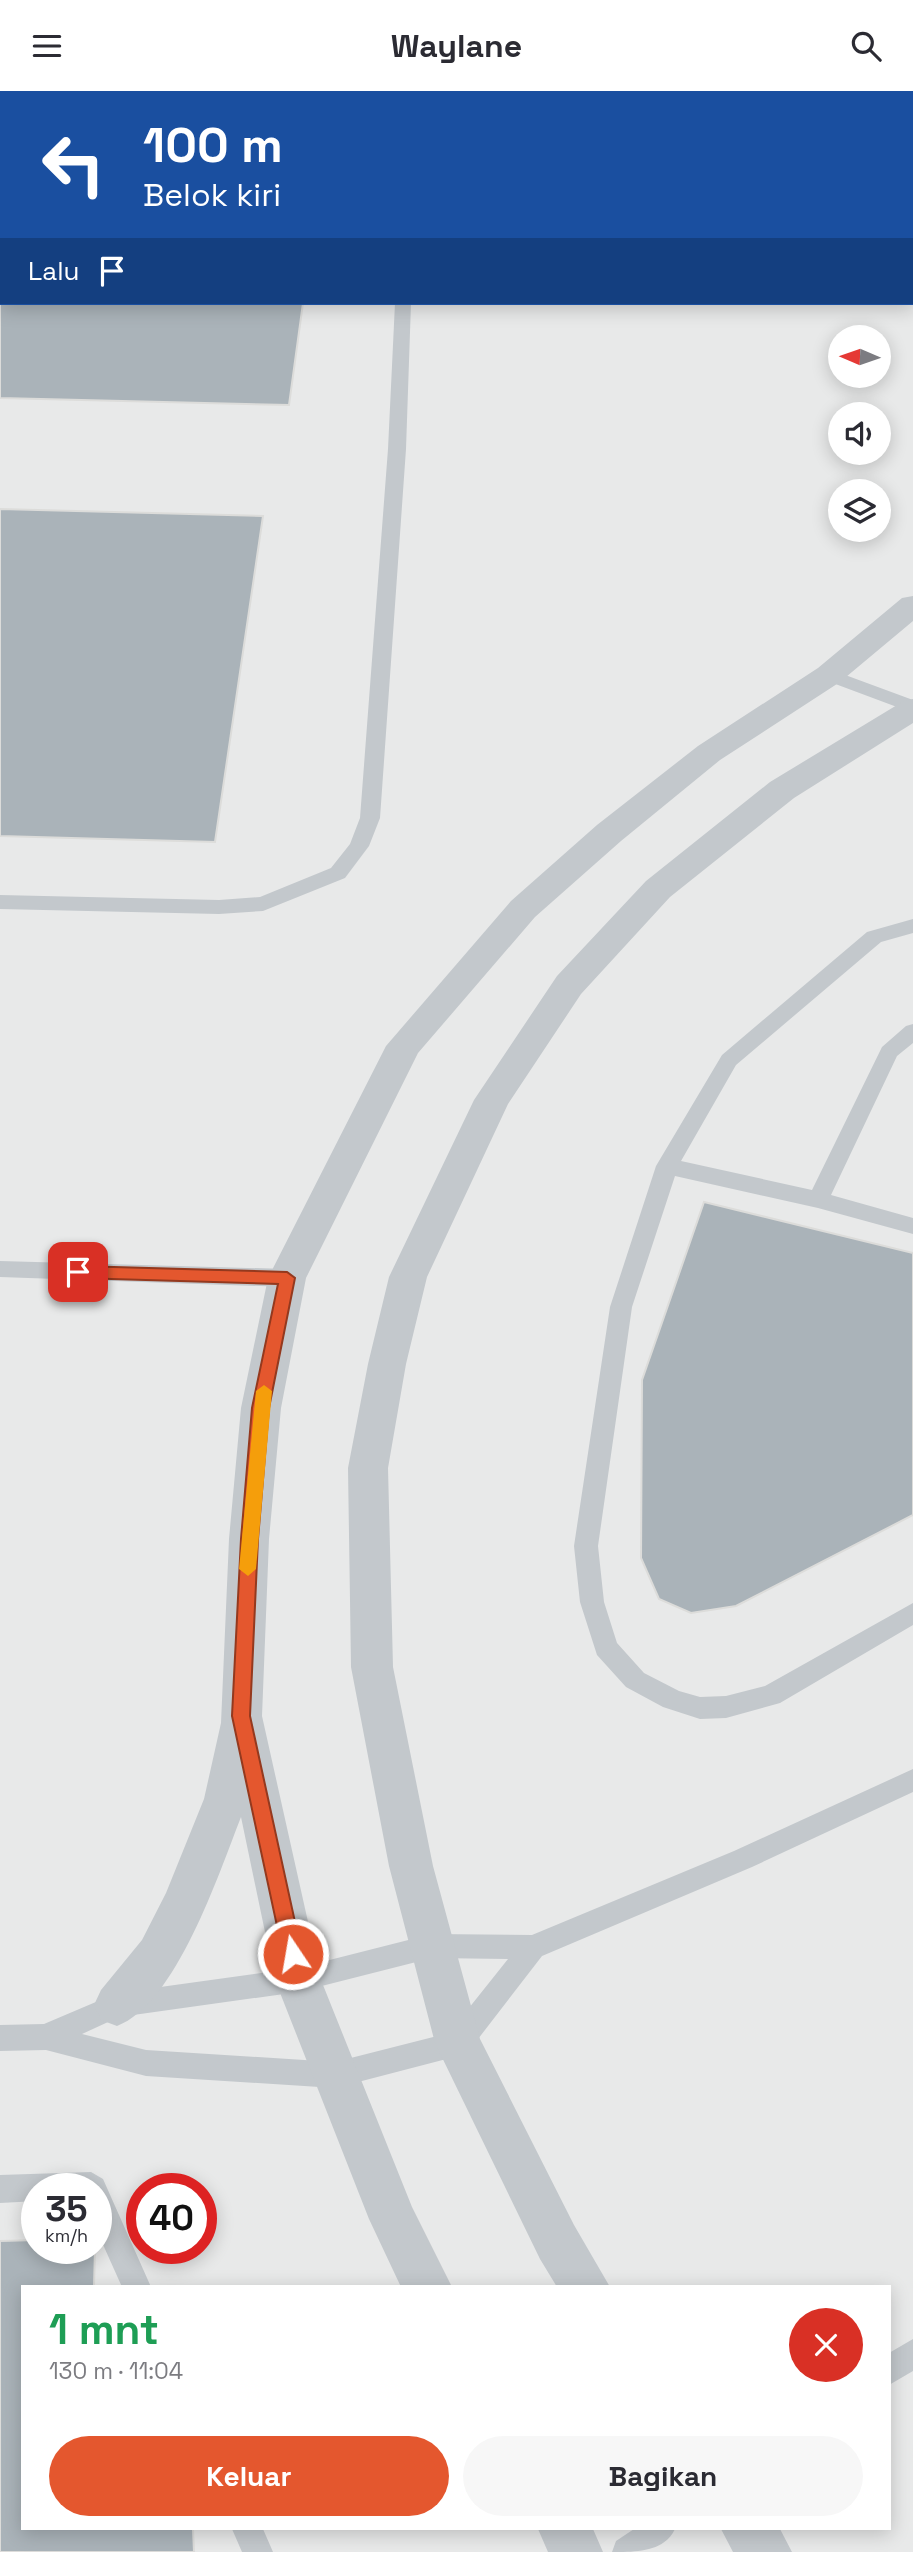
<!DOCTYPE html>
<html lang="id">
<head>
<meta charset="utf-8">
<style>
  body { margin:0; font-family:"Space Grotesk",sans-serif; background:#f7f7f7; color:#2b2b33; height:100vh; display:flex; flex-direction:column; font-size:26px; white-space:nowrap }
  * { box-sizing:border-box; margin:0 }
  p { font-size:23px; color:#7c7c81 }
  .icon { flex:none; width:38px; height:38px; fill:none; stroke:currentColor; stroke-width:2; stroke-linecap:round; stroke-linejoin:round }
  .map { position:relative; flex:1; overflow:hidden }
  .details { position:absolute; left:21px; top:2194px; width:870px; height:245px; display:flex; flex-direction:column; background:#fff; border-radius:0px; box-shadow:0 4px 18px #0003 }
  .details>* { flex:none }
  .guide { position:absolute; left:0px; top:0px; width:914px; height:214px; box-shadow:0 4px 18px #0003; background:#1a4fa0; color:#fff; overflow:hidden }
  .needle { width:46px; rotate:272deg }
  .buttons { position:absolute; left:828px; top:234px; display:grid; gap:14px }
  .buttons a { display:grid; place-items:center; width:63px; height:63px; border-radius:50%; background:#fff; box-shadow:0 4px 18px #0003; font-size:35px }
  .speed { position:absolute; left:21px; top:2082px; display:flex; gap:14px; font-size:35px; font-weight:700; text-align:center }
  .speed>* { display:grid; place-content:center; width:91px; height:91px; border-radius:50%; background:#fff; box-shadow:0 4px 18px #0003; line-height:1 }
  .speed small { font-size:18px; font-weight:400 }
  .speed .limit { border:10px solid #d22; background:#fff; color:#111 }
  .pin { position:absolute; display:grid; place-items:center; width:60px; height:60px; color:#fff; margin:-30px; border-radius:14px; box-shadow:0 4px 10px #0006 }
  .me { position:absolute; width:77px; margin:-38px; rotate:348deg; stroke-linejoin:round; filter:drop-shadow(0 0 5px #0008) }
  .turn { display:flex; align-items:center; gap:24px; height:147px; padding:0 28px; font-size:32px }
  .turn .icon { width:91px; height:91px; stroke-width:2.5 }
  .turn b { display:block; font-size:49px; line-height:60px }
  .then { display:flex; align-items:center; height:66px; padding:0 28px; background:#0003; gap:14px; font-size:26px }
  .round { display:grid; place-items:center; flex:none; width:74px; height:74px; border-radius:37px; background:#f7f7f7 }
  .overview { display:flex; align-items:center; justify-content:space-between; height:119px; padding:0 28px }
  h1 { font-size:42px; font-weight:800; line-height:52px; color:#1e9e55 }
  .cta { display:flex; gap:14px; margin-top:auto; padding:14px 28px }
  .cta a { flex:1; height:80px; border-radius:42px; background:#e4572e; color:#fff; font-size:28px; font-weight:800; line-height:80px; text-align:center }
  .cta a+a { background:#f7f7f7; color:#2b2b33 }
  header { display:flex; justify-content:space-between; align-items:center; height:91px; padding:0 28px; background:#fff; font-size:32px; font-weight:800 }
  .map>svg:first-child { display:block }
  .built { fill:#e8e9e9; fill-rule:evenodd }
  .building { fill:#aab3b9; stroke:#dcdcda; stroke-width:2 }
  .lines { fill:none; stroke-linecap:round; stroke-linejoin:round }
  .service { fill:#c3c8cc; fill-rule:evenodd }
  .tertiary { fill:#c3c8cc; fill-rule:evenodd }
  .route { fill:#e4572e; stroke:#94391e; stroke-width:2 }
  .slow { fill:#f59e0b }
</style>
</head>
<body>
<header><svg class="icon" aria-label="menu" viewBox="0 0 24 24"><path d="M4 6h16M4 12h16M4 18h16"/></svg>Waylane<svg class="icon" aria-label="search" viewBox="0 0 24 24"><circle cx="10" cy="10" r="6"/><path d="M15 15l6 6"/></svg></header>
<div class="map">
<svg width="913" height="2461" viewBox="0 0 913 2461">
  <rect width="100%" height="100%" fill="#fafaf8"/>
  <path class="built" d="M0,0H913V2461H0ZM2,2H912V212H2ZM840,247H878V285H840ZM840,324H878V362H840ZM840,401H878V439H840ZM37,2098H96V2158H37ZM142,2098H201V2158H142ZM23,2196H889V2438H23Z"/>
  <path class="building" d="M519,0H913V16L912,2Z
    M0,72L2,212H303L289,314L0,307Z
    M0,418L263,425L215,751L0,745Z
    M704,1111L913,1162V1424L736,1515L691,1522L659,1508L641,1467L642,1289Z
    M37,2149V2158H95L94,2196H23V2438H193L194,2461H0V2150Z"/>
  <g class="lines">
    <path class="service" d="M491,0H505V2H491Z
      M0,12H2V20H0Z
      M912,34L913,35V45L912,44Z
      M395,212H411L406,358L380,727L369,755L345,787L263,820L219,823L0,818V804L219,809L260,806L331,777L350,753L360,727L388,358Z
      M829,578L913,609V622L822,588L820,584Z
      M913,828V842L881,851L736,974L681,1070L812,1099L882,956L906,935L913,933V952L897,965L831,1104L913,1127V1143L818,1117L675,1085L632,1216L598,1455L604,1511L617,1552L644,1582L679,1600L700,1606L726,1605L765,1595L913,1512V1534L780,1612L726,1627L700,1628L663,1616L626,1596L597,1564L580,1511L574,1455L610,1216L656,1075L722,964L867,841Z
      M0,1170L287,1178L295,1181L298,1187L295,1193L287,1196L0,1186Z
      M913,1678V1701L752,1776L542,1865L468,1961L458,1965L335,1997L146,1985L46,1959L0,1960V1934L44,1933L117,1902L298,1877L432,1843L532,1844L734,1760ZM432,1867L508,1868L449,1942L335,1971L146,1959L82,1943L119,1926L298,1901Z
      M91,2081L103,2088L151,2196H122L96,2138V2098H37V2110L0,2112V2084Z
      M913,2248V2280L889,2294V2262Z
      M232,2438H263L273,2461H242Z
      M634,2438H675C664,2461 637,2461 612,2461L616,2450Z"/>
    <path class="tertiary" d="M913,505V530L840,591L720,669L621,750L535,826L418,962L306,1187L281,1317L269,1448L262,1625L321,1889L412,2116L452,2196H401L369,2128L275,1889L241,1726C219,1782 176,1913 117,1935L101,1929L94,1914L101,1899L142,1849L166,1802L204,1708L221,1632L229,1448L241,1317L268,1187L386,955L511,810L597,734L698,655L818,577L902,507Z
      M913,608V632L794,707L670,806L581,903L508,1013L427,1186L406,1273L388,1377L393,1576L433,1775L480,1948L574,2134L610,2196H557L540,2168L435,1952L389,1775L351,1576L348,1377L368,1273L389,1186L474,1009L557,885L646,790L770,691L902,611Z
      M538,2438H593L603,2461H548Z
      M721,2438H780L792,2461H733Z"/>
  </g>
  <path class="route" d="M78,1175L287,1181L295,1187L269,1317L258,1448L250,1625L302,1863L299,1869L293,1872L286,1869L283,1863L232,1625L241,1448L252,1317L278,1193L78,1187L70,1181Z"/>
  <path class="slow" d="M264,1294L272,1300L256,1478L248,1485L239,1478L256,1300Z"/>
</svg>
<div class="buttons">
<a><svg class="needle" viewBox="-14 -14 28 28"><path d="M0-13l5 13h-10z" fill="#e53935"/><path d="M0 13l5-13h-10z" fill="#7c7c81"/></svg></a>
<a><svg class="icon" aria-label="sound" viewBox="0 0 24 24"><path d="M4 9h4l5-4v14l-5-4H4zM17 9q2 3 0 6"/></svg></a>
<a><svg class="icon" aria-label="layers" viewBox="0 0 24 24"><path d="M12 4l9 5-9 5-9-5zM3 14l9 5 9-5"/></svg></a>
</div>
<div class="speed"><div>35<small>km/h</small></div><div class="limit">40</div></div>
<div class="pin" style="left:78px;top:1181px;background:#d93025"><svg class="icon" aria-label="arrive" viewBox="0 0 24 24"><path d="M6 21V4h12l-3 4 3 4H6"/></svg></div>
<svg class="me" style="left:293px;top:1863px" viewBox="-20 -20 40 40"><circle r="17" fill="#e4572e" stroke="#fff" stroke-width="3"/><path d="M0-11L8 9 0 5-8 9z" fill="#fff"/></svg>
<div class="guide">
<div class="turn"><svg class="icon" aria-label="left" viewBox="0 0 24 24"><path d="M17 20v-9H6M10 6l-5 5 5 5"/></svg><div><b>100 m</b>Belok kiri</div></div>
<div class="then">Lalu<svg class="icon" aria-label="arrive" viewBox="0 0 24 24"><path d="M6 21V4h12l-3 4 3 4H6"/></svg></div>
</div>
<section class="details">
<div class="overview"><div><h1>1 mnt</h1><p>130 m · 11:04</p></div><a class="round" style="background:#d93025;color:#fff"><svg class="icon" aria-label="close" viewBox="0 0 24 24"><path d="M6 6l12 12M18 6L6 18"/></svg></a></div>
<div class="cta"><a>Keluar</a><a>Bagikan</a></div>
</section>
</div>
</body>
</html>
